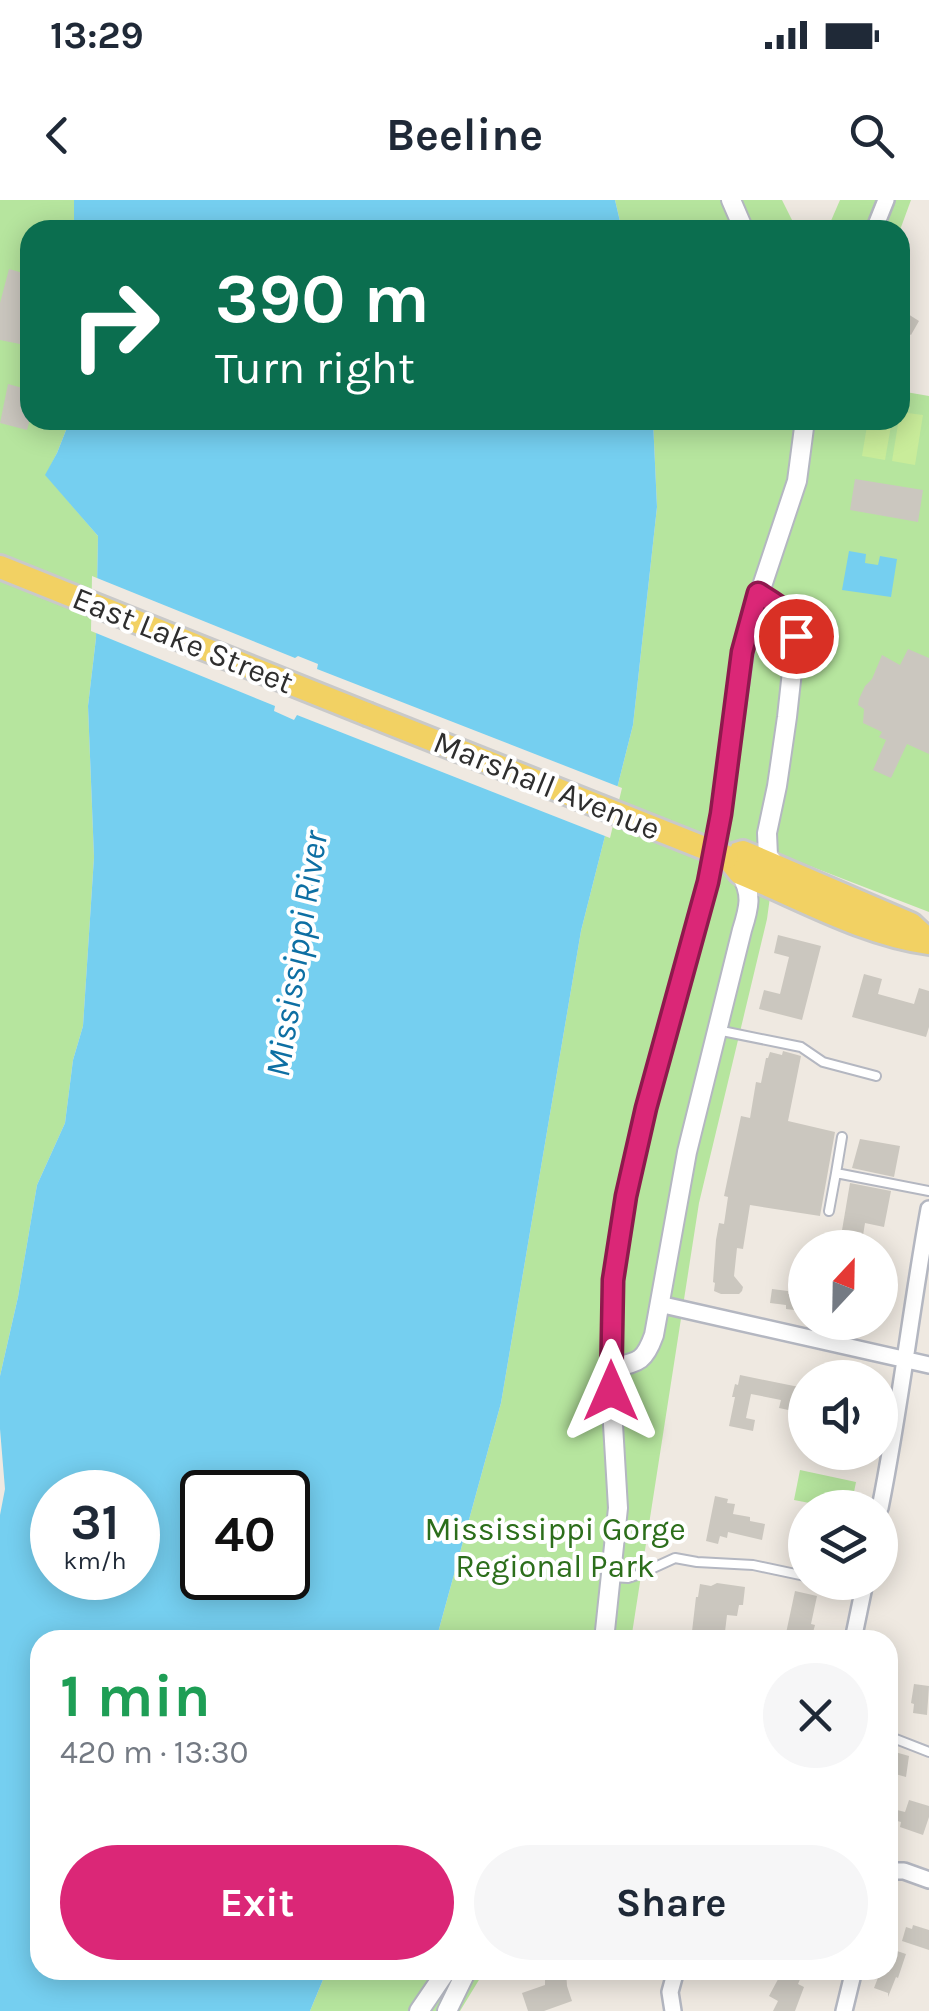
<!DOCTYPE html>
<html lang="en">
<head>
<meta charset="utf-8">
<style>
  body { margin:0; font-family:Karla,sans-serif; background:#f6f6f7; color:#1f2937; height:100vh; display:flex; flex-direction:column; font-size:38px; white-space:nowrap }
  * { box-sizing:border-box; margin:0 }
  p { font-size:32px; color:#747a83 }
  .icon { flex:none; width:55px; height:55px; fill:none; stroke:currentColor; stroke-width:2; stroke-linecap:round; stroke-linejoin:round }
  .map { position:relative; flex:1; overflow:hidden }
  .drawer { position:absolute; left:30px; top:1430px; width:868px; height:350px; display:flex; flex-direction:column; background:#fff; border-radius:30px; box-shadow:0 5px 25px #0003 }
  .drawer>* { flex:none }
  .guide { position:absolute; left:20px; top:20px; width:890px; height:210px; border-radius:30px; box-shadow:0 5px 25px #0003; background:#0b6e4f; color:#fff; overflow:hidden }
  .needle { width:65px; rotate:22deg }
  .buttons { position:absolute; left:788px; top:1030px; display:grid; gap:20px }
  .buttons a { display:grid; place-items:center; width:110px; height:110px; border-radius:50%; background:#fff; box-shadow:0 5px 25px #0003; font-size:50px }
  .speed { position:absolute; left:30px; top:1270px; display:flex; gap:20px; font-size:50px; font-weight:700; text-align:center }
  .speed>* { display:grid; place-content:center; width:130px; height:130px; border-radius:50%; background:#fff; box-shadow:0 5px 25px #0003; line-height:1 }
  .speed small { font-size:25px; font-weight:400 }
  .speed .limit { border:5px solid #111; border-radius:15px; background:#fff; color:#111 }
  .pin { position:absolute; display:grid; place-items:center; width:85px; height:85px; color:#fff; margin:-42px; border:5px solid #fff; border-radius:50%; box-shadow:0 2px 10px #0007 }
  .me { position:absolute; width:110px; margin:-55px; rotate:0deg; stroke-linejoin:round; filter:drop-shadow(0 0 8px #0008) }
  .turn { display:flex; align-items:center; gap:35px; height:210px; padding:0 30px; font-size:45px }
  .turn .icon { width:130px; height:130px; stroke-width:2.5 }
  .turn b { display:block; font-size:70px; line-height:85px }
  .round { display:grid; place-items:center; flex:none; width:105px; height:105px; border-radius:52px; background:#f6f6f7 }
  .head { display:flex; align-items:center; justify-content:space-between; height:170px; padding:0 30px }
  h1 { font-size:60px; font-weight:700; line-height:75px; color:#1e9e55 }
  .primary-button { display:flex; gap:20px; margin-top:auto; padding:20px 30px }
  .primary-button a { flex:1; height:115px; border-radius:60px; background:#db2777; color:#fff; font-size:40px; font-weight:700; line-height:115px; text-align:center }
  .primary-button a+a { background:#f6f6f7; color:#1f2937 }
  .status { display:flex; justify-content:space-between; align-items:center; height:70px; padding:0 50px; background:#fff; direction:ltr }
  .status svg { height:28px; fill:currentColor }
  header { display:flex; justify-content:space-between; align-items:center; height:130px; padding:0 30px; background:#fff; font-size:45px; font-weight:700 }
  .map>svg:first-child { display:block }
  .green { fill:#b6e59e }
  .pitch { fill:#c9ec9a }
  .water { fill:#75cff0; fill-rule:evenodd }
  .pier { fill:#efe9e1 }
  .building { fill:#cbc7bf }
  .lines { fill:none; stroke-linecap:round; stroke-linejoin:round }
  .service-casing { stroke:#b4b7c1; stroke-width:12 }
  .minor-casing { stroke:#b4b7c1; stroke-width:20 }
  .tertiary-casing { stroke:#b4b7c1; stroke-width:22 }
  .primary-casing { stroke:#c9c9c9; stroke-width:28 }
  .service { stroke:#fff; stroke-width:8 }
  .minor { stroke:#fff; stroke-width:15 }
  .tertiary { stroke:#fff; stroke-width:18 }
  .primary { stroke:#f2d163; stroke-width:22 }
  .primary-bridge-casing { stroke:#c9c9c9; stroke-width:28; stroke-linecap:butt }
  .primary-bridge { stroke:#f2d163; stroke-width:22 }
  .route-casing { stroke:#8e194d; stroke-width:25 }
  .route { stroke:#db2777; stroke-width:18 }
  .labels { text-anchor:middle; stroke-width:8; stroke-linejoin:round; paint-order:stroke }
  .street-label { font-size:32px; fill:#2e2e2e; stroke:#fff }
  .park-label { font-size:32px; fill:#2c6e1b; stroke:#fff }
  .water-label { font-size:35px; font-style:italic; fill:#0d6fa3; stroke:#fff }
</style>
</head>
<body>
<div class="status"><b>13:29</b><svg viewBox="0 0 49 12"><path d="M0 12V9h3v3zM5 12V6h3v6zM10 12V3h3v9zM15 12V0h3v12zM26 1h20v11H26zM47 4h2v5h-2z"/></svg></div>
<header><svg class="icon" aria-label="back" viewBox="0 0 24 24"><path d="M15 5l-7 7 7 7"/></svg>Beeline<svg class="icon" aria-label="search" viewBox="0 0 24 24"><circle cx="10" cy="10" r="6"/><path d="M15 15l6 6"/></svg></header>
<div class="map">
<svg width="929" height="1811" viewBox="0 0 929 1811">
  <rect width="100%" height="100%" fill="#efe9e1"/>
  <path class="green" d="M0,0H74V30H30V220H70L57,253L46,275L98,336L96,438L88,506L94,657L83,826L73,860L65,923L37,985L18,1097L0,1176Z
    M615,0H782L797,30H622Z
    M840,0H911L900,30H827Z
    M900,191L929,196V712L776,653L767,719L699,1003L631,1440H436L501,1203L581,731L633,525L657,307L653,220H900Z
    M800,1270L856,1282L851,1307H830L794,1300Z
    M327,1770H485L460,1811H310Z"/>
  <path class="pitch" d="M900,212L923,215L915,265L892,261Z
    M868,220H892L885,260L862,256Z"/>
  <path class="water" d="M74,0H615L622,30H74Z
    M70,220H653L657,307L633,525L581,731L501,1203L436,1440H40V1770H327L310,1811H0V1315L5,1289L0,1229V1176L18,1097L37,985L65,923L73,860L83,826L94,657L88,506L96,438L98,336L45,275L57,253ZM52,1292H138V1378H52ZM202,1292H288V1378H202Z
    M849,351L866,354L865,363L878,365L880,356L897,359L891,397L842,390Z"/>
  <path class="pier" d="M92,376L295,458L298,456L318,464L317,469L622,588L610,638L297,515L294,520L274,511L275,506L91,431Z"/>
  <path class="building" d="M9,69L30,75V97L20,144L0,140V103Z
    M900,109L919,121L911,135L900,128Z
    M8,184L30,190V219L27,230L0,223Z
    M855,279L923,290L918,322L850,310Z
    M908,449L929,458V554L907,544L891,578L873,570L886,540L879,537L882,532L863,523L864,509L858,505L859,499L865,486L872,479L882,455L900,465Z
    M778,735L821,746L802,820L759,809L764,790L780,794L789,757L774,753Z
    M864,774L882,779L878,794L914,804L919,788L929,791V827L926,837L852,817Z
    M783,851L801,856L788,921L835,932L820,1016L750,1005L743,1049L737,1048L734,1076L743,1087L742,1091L739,1094H721L714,1091L715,1083L713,1082L716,1040L719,1023L724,1024L728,997L724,996L741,916L750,918L756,882L761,883L766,858H768L770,852L782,855Z
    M860,939L900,946L894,977L852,968Z
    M850,983L891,991L884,1027L865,1023L861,1048H839Z
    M772,1089L788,1091V1094L805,1096L803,1111L786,1109V1105L770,1103Z
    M740,1175L799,1187L793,1211L779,1208L781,1200L751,1194L746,1218L755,1220L753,1231L729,1226L735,1197H732L735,1184L738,1185Z
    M715,1296L728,1299L727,1303L735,1304L733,1314L750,1317V1321L765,1324L762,1340L728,1332L727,1338L720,1336L718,1344L706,1341Z
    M717,1383L745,1387L743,1405H739L737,1416L727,1415L724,1440H691L696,1397H698L700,1384L711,1386Z
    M795,1391L817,1396L811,1424L815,1425L811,1440L785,1438Z
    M914,1484L929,1486L927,1515L913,1513L914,1504L911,1503Z
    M888,1550L909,1556L906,1577L888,1572Z
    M909,1600L929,1606V1617L923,1635L900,1627L901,1622L894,1620L897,1610L905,1612Z
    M913,1725L929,1730V1750L902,1741L906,1727L912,1729Z
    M888,1748L906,1754L898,1778L896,1777L888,1797V1793L874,1788L881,1770H888Z
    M545,1770H566L567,1786L572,1801L544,1811H528L522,1793L545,1785Z
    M783,1770H804L798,1784L804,1787L795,1811H773L778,1801L769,1796Z"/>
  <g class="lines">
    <defs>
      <path id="service" d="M717,830L801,847L823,862L876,876
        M836,973L842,937
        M829,1011L836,973L929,991
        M612,1377L628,1378L640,1374L675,1358L697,1362L753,1365L805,1376
        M836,1382L864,1388
        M888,1536L929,1552"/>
      <path id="minor" d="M874,30L886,0
        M659,1104L929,1165
        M880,1308C900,1209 911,1108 929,1009
        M853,1440L865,1382
        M888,1671H904L929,1680
        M673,1811L670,1792L676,1770
        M844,1811L854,1770"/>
      <path id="tertiary" d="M731,0L744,30
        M758,393L777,405L792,419L796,435L787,517L777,586L767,633L768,656L777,667
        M610,1168C638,1162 644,1163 654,1135L687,952L742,730C749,708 753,694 740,673
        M604,1440L618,1308L611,1191L613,1081L626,996L646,908L708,682L721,614L747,431L797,281L805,220
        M419,1811L447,1770
        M447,1811L467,1770"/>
      <path id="primary" d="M0,367L367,514
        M929,741L911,724L743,652L727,657L740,673C801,698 863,734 929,743"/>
    </defs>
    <use href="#service" class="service-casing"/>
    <use href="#minor" class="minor-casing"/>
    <use href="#tertiary" class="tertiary-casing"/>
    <use href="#primary" class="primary-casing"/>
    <use href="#service" class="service"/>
    <use href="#minor" class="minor"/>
    <use href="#tertiary" class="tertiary"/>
    <use href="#primary" class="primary"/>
    <defs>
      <path id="primary-bridge" d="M367,514L727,657"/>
    </defs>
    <use href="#primary-bridge" class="primary-bridge-casing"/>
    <use href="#primary-bridge" class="primary-bridge"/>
  </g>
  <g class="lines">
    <defs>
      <path id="route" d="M611,1191L613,1080L626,996L646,908L708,682L721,614L742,452L758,393C779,406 790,410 796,436"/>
    </defs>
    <use href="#route" class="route-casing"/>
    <use href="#route" class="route"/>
  </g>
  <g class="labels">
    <g class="street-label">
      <text transform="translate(183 440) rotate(22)" y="11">East Lake Street</text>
      <text transform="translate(547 585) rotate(22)" y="11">Marshall Avenue</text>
    </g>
    <g class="park-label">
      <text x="555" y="1340">Mississippi Gorge<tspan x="555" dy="37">Regional Park</tspan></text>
    </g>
    <g class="water-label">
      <text transform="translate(296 754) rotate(-81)" y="12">Mississippi River</text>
    </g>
  </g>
</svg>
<div class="buttons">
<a><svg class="needle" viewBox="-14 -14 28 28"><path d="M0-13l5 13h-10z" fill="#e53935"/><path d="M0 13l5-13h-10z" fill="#747a83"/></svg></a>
<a><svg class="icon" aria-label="sound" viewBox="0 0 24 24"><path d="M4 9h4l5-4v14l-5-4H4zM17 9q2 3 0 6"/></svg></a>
<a><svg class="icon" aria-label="layers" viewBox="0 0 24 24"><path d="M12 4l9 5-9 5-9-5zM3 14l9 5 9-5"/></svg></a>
</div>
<div class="speed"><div>31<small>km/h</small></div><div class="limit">40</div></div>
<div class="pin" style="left:796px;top:436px;background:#d93025"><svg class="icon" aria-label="arrive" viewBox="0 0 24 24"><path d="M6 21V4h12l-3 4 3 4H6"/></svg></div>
<svg class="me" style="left:611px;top:1191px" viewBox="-20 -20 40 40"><path d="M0-17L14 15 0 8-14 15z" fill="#db2777" stroke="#fff" stroke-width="4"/></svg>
<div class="guide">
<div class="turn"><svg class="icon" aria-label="right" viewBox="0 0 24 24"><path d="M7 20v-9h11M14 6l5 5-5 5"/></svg><div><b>390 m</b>Turn right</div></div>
</div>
<section class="drawer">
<div class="head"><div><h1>1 min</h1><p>420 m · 13:30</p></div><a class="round"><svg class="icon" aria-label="close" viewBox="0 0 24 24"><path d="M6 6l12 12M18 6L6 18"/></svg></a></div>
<div class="primary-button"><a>Exit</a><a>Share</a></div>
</section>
</div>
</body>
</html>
